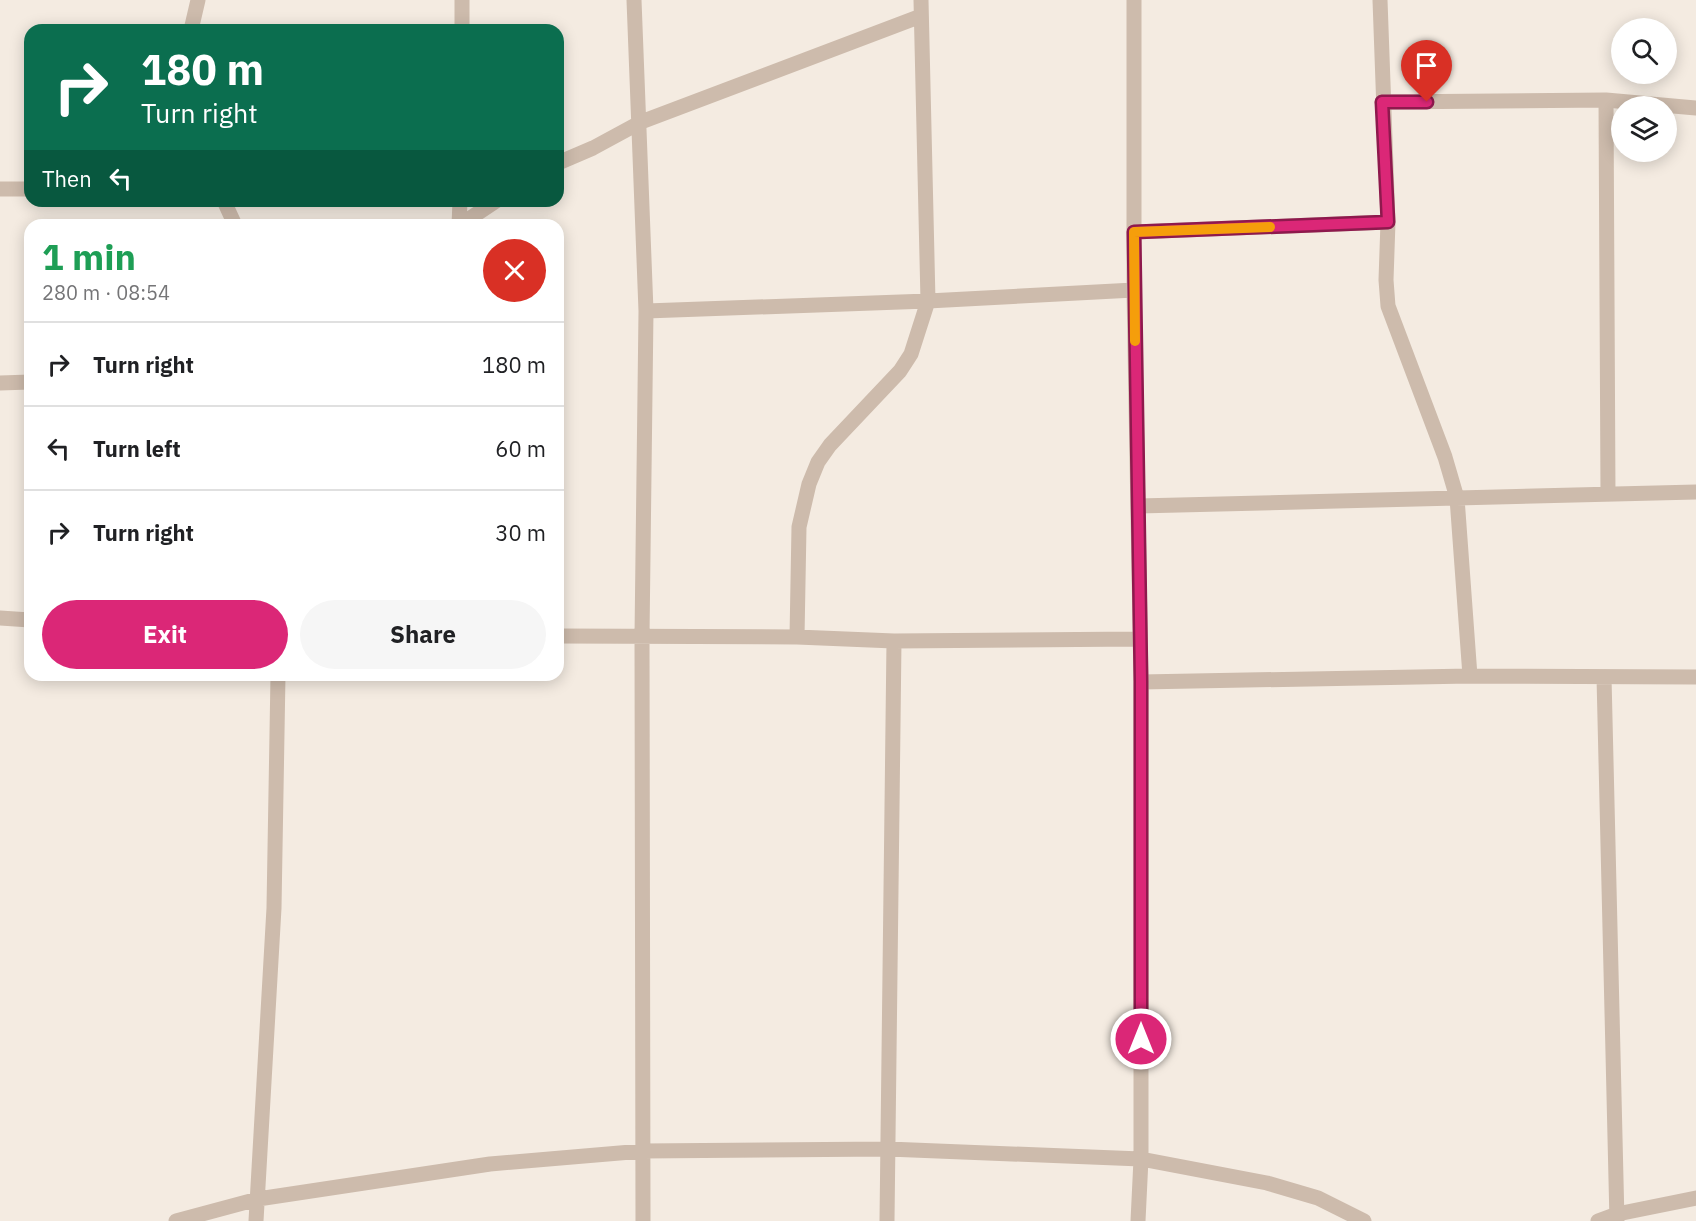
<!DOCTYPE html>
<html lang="en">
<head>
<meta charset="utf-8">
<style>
  body { margin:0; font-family:"IBM Plex Sans",sans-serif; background:#f6f6f6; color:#202124; height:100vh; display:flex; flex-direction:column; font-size:22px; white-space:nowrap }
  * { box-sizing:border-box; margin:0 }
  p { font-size:20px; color:#757577 }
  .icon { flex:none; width:33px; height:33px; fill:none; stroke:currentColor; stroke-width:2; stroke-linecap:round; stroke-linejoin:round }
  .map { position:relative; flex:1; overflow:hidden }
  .side { position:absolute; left:24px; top:219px; width:540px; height:462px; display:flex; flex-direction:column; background:#fff; border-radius:18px; box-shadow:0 3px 15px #0003 }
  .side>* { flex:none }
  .top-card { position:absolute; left:24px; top:24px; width:540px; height:183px; border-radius:18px; box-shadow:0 3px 15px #0003; background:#0b6e4f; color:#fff; overflow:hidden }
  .tools { position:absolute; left:1611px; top:18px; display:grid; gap:12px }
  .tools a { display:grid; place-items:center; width:66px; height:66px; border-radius:50%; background:#fff; box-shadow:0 3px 15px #0003; font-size:30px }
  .pin { position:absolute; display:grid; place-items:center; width:51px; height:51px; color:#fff; margin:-62px -26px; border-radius:50% 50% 50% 0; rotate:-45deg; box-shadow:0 0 6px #0007 }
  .pin .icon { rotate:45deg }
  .me { position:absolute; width:66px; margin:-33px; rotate:0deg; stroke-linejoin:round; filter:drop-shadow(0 0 4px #0008) }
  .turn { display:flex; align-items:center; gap:21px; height:126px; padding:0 18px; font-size:27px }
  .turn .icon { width:78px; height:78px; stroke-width:2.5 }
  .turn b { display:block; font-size:42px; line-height:51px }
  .then { display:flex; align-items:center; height:57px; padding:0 18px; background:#0003; gap:12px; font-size:22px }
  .round { display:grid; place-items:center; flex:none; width:63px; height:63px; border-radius:32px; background:#f6f6f6 }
  .head { display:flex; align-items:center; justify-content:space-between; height:102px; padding:0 18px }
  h1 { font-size:36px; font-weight:700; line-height:45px; color:#1e9e55 }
  .button { display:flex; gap:12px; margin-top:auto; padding:12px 18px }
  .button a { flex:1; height:69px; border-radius:36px; background:#db2777; color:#fff; font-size:24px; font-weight:700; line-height:69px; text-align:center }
  .button a+a { background:#f6f6f6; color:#202124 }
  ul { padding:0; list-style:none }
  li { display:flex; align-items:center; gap:18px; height:84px; padding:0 18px; border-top:2px solid #e0e0e0 }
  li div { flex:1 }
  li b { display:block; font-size:22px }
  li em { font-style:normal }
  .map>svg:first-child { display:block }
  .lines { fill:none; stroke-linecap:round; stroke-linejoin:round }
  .minor { stroke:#cdbbac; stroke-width:15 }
  .route-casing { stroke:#8e194d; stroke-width:15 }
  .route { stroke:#db2777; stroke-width:10 }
  .slow { stroke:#f59e0b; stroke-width:10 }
</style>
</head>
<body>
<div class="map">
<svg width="1696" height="1221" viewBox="0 0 1696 1221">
  <rect width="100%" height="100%" fill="#f4ebe1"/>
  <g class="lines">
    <path class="minor" d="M462,0V30
      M634,0L646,311L642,636L643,1221
      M1134,0V290L1141,682V1159L1138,1221
      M1380,0L1388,222L1386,280L1388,306L1445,457L1457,498L1470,676
      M191,30L198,0
      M1606,100L1608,494
      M1382,102L1606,100L1696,108
      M558,163L593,148L641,122L921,16
      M0,189H30
      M224,201L235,225
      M459,225L460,201
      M460,225L496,201
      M1134,232L1388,222
      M646,311L928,301L1134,290
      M0,383L30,382
      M1138,506L1696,492
      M0,618L30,620
      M558,636L797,637L894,641L1139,639
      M797,637L799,527L809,484L818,462L830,445L900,371L911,354L928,301L921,0
      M1604,677L1617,1221
      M1141,682L1470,676L1696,677
      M176,1221L258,1199L490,1164L643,1151L888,1149L1141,1159L1267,1183L1318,1198L1364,1221
      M256,1221L274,908L278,675
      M887,1221L894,641
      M1598,1221L1617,1214L1696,1198"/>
  </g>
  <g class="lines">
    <defs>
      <path id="route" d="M1141,1039V681L1134,232L1388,222L1382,102H1427"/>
    </defs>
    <use href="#route" class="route-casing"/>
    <use href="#route" class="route"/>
    <path class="slow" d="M1135,341L1134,232L1270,227"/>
  </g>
</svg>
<div class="tools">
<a><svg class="icon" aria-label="search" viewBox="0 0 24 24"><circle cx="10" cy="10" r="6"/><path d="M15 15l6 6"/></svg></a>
<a><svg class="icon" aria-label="layers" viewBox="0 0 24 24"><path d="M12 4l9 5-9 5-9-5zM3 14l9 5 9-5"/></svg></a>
</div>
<div class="pin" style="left:1427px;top:102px;background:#d93025"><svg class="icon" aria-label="arrive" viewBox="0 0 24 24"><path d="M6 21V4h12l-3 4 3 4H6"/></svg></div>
<svg class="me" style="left:1141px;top:1039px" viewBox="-20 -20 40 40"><circle r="17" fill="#db2777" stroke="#fff" stroke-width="3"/><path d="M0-11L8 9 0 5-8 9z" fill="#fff"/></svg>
<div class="top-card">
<div class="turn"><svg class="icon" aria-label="right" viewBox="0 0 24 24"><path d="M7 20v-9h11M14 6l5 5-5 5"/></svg><div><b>180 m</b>Turn right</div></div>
<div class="then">Then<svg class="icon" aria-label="left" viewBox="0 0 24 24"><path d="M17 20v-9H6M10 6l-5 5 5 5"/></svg></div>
</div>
<section class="side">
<div class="head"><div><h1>1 min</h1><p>280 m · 08:54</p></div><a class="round" style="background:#d93025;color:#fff"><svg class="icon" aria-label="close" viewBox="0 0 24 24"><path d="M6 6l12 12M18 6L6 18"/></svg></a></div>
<ul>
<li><svg class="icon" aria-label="right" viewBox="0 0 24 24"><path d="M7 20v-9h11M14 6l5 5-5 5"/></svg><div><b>Turn right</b></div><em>180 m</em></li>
<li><svg class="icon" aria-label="left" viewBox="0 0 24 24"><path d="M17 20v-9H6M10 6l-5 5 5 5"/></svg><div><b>Turn left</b></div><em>60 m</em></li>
<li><svg class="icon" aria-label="right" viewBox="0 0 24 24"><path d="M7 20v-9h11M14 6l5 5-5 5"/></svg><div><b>Turn right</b></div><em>30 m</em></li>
</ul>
<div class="button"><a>Exit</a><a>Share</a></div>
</section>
</div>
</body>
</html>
